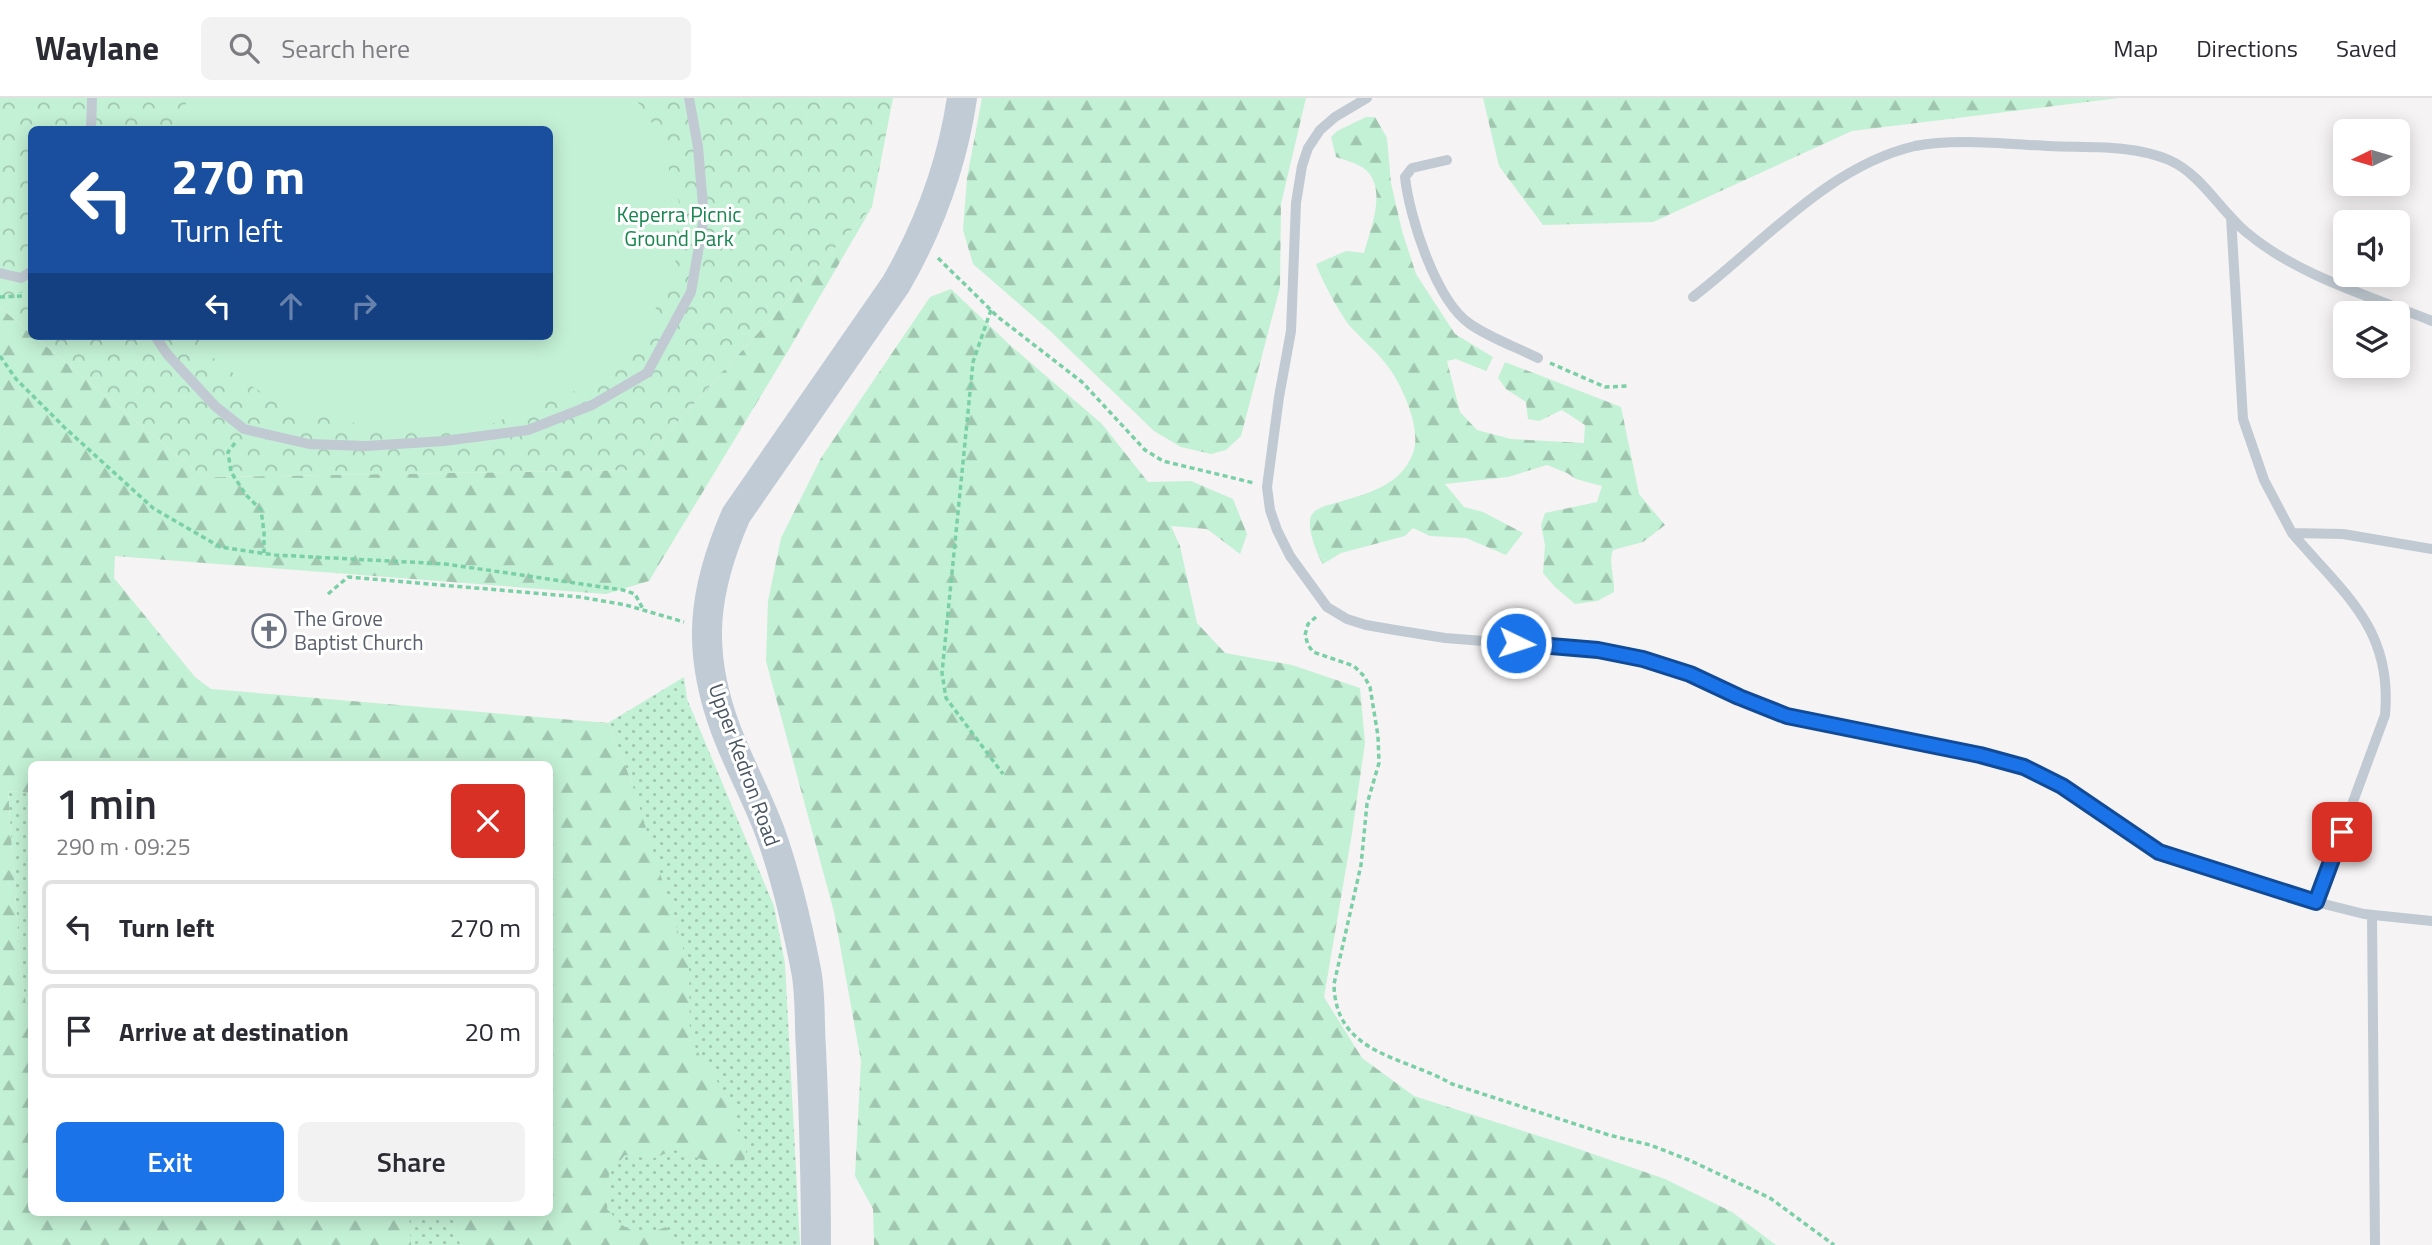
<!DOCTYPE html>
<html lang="en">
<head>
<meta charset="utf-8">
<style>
  body { margin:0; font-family:"Titillium Web",sans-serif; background:#f2f2f3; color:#2b2b33; height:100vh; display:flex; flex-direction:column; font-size:26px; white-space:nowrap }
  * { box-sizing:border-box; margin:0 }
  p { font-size:23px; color:#7c7c81 }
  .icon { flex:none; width:38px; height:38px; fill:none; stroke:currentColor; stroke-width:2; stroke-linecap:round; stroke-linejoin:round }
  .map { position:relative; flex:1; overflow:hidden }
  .details { position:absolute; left:28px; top:663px; width:525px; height:455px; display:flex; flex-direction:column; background:#fff; border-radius:10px; box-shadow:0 4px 18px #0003 }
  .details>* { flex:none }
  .guide { position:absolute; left:28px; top:28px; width:525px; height:214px; border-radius:10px; box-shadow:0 4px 18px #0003; background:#1a4fa0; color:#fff; overflow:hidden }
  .needle { width:46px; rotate:265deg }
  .fabs { position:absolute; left:2333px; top:21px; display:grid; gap:14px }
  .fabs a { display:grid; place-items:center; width:77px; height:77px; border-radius:10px; background:#fff; box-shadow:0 4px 18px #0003; font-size:35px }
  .pin { position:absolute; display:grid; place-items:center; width:60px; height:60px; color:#fff; margin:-30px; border-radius:14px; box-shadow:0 4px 10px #0006 }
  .me { position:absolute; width:77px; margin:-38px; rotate:94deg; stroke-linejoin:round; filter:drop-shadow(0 0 5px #0008) }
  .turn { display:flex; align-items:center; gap:24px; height:147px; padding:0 28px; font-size:32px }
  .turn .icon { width:91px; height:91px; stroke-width:2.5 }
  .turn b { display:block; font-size:49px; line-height:60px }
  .lanes { display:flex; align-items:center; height:66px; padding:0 28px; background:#0003; justify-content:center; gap:35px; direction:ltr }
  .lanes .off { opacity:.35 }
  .round { display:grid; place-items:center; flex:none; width:74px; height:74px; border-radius:10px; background:#f2f2f3 }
  .overview { display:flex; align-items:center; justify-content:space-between; height:119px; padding:0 28px }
  h1 { font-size:42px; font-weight:600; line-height:52px }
  .action { display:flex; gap:14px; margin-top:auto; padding:14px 28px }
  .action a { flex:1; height:80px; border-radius:10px; background:#1a73e8; color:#fff; font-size:28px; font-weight:600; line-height:80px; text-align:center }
  .action a+a { background:#f2f2f3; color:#2b2b33 }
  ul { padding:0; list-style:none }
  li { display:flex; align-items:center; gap:21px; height:94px; margin:0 14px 10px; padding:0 14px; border:4px solid #e1e1e2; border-radius:10px }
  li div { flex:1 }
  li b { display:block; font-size:26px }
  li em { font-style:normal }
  header { display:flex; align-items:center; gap:42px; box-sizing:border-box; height:98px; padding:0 35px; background:#fff; border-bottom:2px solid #e1e1e2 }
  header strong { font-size:33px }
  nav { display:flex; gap:38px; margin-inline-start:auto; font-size:24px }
  .search { width:490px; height:63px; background:#f2f2f3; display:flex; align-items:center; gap:18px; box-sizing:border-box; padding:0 24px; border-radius:10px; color:#7c7c81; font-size:26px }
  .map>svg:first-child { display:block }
  .grass { fill:url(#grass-dots) }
  .forest { fill:url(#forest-firs) }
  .park { fill:url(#park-crowns) }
  .garden { fill:#c3f1d5 }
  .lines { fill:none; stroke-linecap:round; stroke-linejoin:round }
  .path { stroke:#7ad0a6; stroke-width:3.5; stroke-dasharray:5 3.5; stroke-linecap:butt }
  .lane { stroke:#c1cad2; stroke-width:10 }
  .secondary { stroke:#c1cbd6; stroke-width:30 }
  .route-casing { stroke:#114b97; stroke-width:18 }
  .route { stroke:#1a73e8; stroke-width:12 }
  .labels { text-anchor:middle; stroke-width:6; stroke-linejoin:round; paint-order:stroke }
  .park-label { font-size:21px; fill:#17864f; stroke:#fff }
  .worship-label { font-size:21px; fill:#5b616d; stroke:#fff; text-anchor:start }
  .street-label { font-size:21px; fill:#4a5661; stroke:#fff }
</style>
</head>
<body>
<header>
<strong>Waylane</strong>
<div class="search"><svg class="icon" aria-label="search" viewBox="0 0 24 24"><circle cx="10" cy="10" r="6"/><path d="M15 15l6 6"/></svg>Search here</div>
<nav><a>Map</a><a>Directions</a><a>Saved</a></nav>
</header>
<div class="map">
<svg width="2432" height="1147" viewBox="0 0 2432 1147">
  <defs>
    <pattern id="grass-dots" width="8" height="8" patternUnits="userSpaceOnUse" patternTransform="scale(1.75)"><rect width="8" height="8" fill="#c3f1d5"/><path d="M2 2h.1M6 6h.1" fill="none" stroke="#a0c6b0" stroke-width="1.8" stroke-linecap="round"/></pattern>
    <pattern id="forest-firs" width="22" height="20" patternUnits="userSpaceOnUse" patternTransform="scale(1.75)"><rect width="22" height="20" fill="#c3f1d5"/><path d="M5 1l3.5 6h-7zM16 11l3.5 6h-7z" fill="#a0c6b0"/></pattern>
    <pattern id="park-crowns" width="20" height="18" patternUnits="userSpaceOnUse" patternTransform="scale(1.75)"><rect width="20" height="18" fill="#c3f1d5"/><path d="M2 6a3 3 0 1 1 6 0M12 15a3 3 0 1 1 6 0" fill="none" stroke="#a0c6b0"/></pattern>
  </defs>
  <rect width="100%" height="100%" fill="#f5f3f3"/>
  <path class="grass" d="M684,579L687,601L774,808L785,866L800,1147H63L62,1115H550L632,685L608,625Z
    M8,693L31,695V937L20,867Z"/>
  <path class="forest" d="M982,0H1306L1281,106L1280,189L1241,338L1226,352L1211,356L1181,349L1154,333L1049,232L973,166L963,132L967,80Z
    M1483,0H2119L1852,33L1653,124L1543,127L1499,68Z
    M1366,19H1375L1387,40L1391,85L1402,133L1416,176L1455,236L1493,259L1486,273L1456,261L1447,263L1460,314L1477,332L1511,341L1584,345L1585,327L1562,312L1539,323L1528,321L1526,304L1506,291L1498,280L1505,264L1621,309L1639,396L1665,427L1643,444L1613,452C1608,466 1615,479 1614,494L1597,503L1575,506L1555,489L1543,475L1545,447L1541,427L1545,415L1597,404L1602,388L1576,381L1567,375L1547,367L1508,379L1445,386L1464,409L1483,414L1523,435L1506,457L1466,440L1430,438L1413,430L1405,438L1341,455L1323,466C1317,457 1305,426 1312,416C1318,409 1328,407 1336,405C1366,396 1401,388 1413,355C1422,332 1403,289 1389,270C1378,254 1362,242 1349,227C1339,214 1321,181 1316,166L1346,153L1364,155C1370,131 1387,94 1367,73C1360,66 1345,62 1336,59L1331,39L1337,33Z
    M872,109L791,248L649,483L606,496L115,458L114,480L195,579L211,591L608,625L632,685L689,869L690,938L702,962L734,1007L733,1027L748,1044L744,1064L704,1062L674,1052L652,1061L625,1057L609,1076L607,1111L622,1127L642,1138L666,1129L676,1147H461L459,1144L455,1115H550V667H32L31,695L8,693L20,867L31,937L32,1115H409L411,1147H0V209L31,236L32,238H34L203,379L634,372Z
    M951,191L1011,248L1102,326L1148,384L1191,383L1233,401L1247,436L1240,456L1207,431L1171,428L1180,448L1197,525L1225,555L1292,567L1360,590L1365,645L1352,735L1324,899L1362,960L1414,998L1567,1047L1665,1081L1732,1114L1776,1147H874L873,1111L855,1078L861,963L834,814L766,563L768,503L781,440L821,360L930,199Z"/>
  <path class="park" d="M0,0H893L872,109L634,372L203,379L34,238H550V32H32L31,236L0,209Z"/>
  <path class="garden" d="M189,0H635L657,32L679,104L675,172L642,238L593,286L486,328L362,327L276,303L245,284L208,256L196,238H550V32L171,31Z"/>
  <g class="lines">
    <path class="path" d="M938,160L998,219L1082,284L1145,352L1163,363L1254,385
      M0,199L22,198L21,194
      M991,212L973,264L942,575L946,600L1003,676
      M0,258L16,281L64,329L153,410L220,449L275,457L446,466L623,492L635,496L644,513
      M1550,265L1605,289L1628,288
      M235,345L228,354L231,374L246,397L261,412L264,434V455
      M328,496L348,479L580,499L626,507L684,524
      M1316,519L1308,526L1305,537L1308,547L1313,554L1354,568L1364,578L1370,589L1378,638L1379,665L1367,706L1361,767L1334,886C1335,957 1404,958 1452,986L1609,1037L1650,1047L1689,1062L1770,1100L1834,1147"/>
    <path class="lane" d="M1367,0L1335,19L1320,32L1308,50L1302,68L1296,105L1291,233L1279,299L1267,389L1270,412L1277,432L1290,458L1327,509L1347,521L1366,527L1395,532L1445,540L1598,552L1643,561L1690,576L1787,618L1980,657L2024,669L2062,688L2159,754L2316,804L2364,816L2432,823
      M91,32L92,0
      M1447,62L1412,70L1405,79C1409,118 1436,203 1470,226C1490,240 1516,249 1538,260
      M2231,119L2243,321L2264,382L2292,435L2343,436L2432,451
      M0,175L21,180L32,173
      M1693,199C1761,147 1828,68 1915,48C1955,40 2007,46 2048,48C2087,50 2132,46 2169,62C2201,76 2219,111 2246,134C2298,178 2370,198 2432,223
      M155,238L167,256L215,308L244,331L309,346L366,348L444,343L528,332L592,307L647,275L691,194L704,119L698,49L689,0
      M2292,435C2343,495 2393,530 2385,617L2316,804
      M2372,817L2375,1147"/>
    <path class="secondary" d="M816,1147C816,1082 814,1017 811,951C809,925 811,897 806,872C797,826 786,778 770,734C757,699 739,667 726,632C696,552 703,493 736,417L896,186C930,127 952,67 962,0"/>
  </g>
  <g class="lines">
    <defs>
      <path id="route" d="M1516,545L1598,552L1643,561L1690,576L1739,599L1787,618L1980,657L2024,669L2062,688L2159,754L2316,804L2342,734"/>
    </defs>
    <use href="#route" class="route-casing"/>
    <use href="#route" class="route"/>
  </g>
  <defs>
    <symbol id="church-ring" viewBox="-11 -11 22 22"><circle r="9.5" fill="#fff" stroke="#6b7280" stroke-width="1.5"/><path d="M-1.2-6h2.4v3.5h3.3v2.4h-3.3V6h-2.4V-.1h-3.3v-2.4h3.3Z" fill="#6b7280"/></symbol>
  </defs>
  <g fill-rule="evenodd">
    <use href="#church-ring" x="250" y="514" width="38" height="38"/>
  </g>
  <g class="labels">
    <g class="park-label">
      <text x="679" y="124">Keperra Picnic<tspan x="679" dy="24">Ground Park</tspan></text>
    </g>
    <g class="worship-label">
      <text x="294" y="528">The Grove<tspan x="294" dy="24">Baptist Church</tspan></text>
    </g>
    <g class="street-label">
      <text transform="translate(744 667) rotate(70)" y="7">Upper Kedron Road</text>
    </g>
  </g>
</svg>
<div class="fabs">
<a><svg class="needle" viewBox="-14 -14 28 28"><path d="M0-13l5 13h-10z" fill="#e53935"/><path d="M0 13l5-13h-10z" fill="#7c7c81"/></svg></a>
<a><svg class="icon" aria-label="sound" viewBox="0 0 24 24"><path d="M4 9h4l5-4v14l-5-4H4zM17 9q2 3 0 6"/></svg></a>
<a><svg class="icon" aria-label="layers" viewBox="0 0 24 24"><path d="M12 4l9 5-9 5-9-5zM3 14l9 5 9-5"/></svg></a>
</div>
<div class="pin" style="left:2342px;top:734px;background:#d93025"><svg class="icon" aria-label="arrive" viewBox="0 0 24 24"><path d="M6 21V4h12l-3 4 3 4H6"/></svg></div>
<svg class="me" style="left:1516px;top:545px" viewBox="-20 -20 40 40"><circle r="17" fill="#1a73e8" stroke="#fff" stroke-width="3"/><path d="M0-11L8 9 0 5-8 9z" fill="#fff"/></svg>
<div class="guide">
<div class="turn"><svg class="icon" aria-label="left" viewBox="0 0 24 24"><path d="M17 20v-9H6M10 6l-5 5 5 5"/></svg><div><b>270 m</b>Turn left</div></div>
<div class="lanes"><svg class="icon" aria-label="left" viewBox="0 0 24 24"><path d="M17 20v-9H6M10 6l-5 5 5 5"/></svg><svg class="icon off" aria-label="ahead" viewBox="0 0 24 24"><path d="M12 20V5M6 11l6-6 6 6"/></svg><svg class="icon off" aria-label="right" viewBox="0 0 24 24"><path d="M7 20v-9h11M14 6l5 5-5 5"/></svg></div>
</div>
<section class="details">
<div class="overview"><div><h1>1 min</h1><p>290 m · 09:25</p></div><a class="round" style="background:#d93025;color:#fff"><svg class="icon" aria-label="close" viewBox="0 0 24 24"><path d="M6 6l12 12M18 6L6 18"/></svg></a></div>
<ul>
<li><svg class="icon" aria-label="left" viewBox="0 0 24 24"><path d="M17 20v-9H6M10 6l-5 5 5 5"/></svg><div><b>Turn left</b></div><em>270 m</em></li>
<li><svg class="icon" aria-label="arrive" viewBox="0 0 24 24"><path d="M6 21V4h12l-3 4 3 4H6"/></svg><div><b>Arrive at destination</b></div><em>20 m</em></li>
</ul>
<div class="action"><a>Exit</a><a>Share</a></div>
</section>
</div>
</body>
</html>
